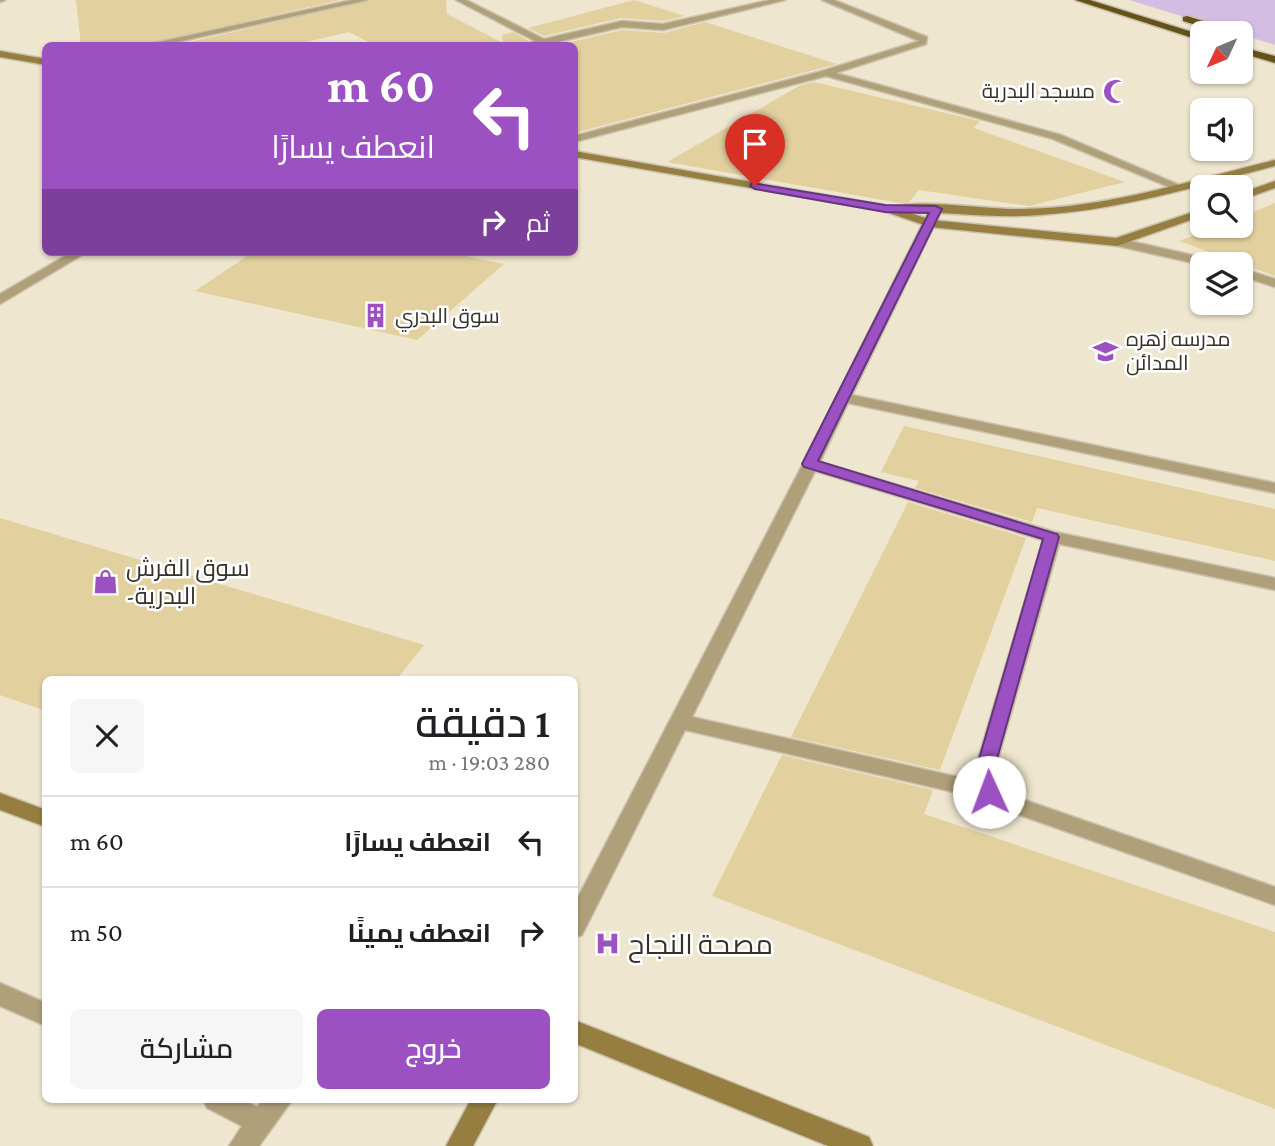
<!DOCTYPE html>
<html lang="ar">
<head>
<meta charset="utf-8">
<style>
  body { margin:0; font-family:"Crimson Pro",Cairo,serif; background:#f6f6f6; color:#202124; direction:rtl; height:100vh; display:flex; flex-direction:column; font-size:26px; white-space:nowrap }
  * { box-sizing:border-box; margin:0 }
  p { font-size:23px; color:#757577 }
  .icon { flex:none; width:38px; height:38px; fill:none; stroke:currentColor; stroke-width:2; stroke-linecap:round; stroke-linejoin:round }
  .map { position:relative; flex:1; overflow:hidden; direction:ltr }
  .panel { position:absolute; left:42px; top:676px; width:536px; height:427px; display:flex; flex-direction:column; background:#fff; border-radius:10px; box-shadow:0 2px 5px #0004; direction:rtl }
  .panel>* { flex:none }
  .guide { position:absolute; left:42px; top:42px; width:536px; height:214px; border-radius:10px; box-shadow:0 2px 5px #0004; direction:rtl; background:#9c51c3; color:#fff; overflow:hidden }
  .needle { width:46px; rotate:226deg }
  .controls { position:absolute; left:1190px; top:21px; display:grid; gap:14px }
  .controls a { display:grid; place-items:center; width:63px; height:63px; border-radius:10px; background:#fff; box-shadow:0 2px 5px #0004; font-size:35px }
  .pin { position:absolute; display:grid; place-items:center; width:60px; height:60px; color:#fff; margin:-72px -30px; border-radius:50% 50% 50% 0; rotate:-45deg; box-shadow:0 0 7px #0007 }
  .pin .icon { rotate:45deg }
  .me { position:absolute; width:77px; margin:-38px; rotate:358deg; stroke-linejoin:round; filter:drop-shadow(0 0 5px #0008) }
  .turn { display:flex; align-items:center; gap:24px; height:147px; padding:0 28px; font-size:32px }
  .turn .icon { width:91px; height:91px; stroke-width:2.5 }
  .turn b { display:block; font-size:49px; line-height:60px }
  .then { display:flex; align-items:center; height:66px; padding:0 28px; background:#0003; gap:14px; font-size:26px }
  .round { display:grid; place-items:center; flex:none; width:74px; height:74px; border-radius:10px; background:#f6f6f6 }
  .headline { display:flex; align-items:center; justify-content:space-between; height:119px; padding:0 28px }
  h1 { font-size:42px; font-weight:600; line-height:52px }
  .action { display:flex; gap:14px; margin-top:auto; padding:14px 28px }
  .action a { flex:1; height:80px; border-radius:10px; background:#9c51c3; color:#fff; font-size:28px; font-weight:600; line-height:80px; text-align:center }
  .action a+a { background:#f6f6f6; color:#202124 }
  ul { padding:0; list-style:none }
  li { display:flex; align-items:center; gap:21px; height:91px; padding:0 28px; border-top:2px solid #e0e0e0 }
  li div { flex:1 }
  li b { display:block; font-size:26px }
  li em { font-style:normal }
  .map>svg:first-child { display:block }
  .green { fill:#d4bde2 }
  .building { fill:#e3d09f }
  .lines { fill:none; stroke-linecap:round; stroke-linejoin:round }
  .street-casing { stroke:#cac2ae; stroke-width:3 }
  .secondary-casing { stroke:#cac2ae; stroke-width:3 }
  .highway-casing { stroke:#cac2ae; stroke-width:3 }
  .street { fill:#b0a079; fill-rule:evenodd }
  .secondary { fill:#957e3f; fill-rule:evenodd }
  .highway { fill:#65521a; fill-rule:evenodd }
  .route { fill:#9c51c3; stroke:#65357f; stroke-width:2 }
  .labels { text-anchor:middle; stroke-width:5; stroke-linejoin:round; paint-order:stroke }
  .far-poi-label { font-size:21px; fill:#353229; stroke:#fff; text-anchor:start }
  .poi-label { font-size:24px; fill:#353229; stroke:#fff; text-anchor:start }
  .near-poi-label { font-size:28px; fill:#353229; stroke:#fff; text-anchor:start }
</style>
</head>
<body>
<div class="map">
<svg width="1275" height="1146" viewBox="0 0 1275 1146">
  <rect width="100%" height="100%" fill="#efe6cf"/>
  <path class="green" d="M1129,0H1275V45Z"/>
  <path class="building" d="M76,0H340L138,46H81Z
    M371,0H446L447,14L503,43L502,35L513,32L529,41L520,46H376L349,32L288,46H173Z
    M634,0L685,16L663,21L621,18L544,36L528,28Z
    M705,22L837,64L574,133V46H554L622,30L664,33Z
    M814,82L980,121L974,128L1125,182L1029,206L919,190L909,202L900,203L667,162L799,86Z
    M1275,203V276L1179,241L1218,226H1241V217Z
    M253,252H446L504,264L417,340L195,291Z
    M904,426L1275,509V561L1037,508L1032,522L915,488L919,481L881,472Z
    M908,502L1026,538L940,770L791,737Z
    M0,518L424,645L397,679H46V711L0,695Z
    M782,755L933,790L924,814L1275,932V1109L712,896Z"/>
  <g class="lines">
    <defs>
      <path id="street" d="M0,0H5L1,2Z
        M352,0H368L159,46H140Z
        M456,0H466L544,39L622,21L663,24L770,0H785L663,30L622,27L540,46H522L535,41Z
        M822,0H834L927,37L926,44L836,73L1061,135L1184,187L1174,189L1053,139L826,76L574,142V136L822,71L919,41Z
        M936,205L942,209L852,395L1275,483V493L848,403L820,462L1055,532L1275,578V590L1059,544L994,773L998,787L1019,798L1275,887V905L1005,810L984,799L685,730L582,935L574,938V905L807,456L930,209ZM815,471L1043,540L974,773L976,781L692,717Z
        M1117,238L1214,260L1220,264L1202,265L1113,245V239Z
        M72,252H87L0,304V294Z
        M1241,268L1275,279V287L1241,276Z
        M0,983L46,1003V1026L0,1006Z
        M203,1099H242L257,1107L264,1099H293L259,1146H229L242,1126L207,1108Z"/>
      <path id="secondary" d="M0,51L46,59V65L0,57Z
        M574,151L894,207C912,198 996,210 1022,209C1108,208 1192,180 1275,160V166C1198,186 1120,210 1040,215C996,219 952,212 907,212L932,220L1116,238L1202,209V216L1117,246L930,227L883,211L574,157Z
        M1275,181V188L1241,200V193Z
        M0,793L46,810V827L0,810Z
        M574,1020L869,1137L873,1146H828L574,1043Z
        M471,1099H498L473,1146H446Z"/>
      <path id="highway" d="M1075,0H1090L1202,35V41Z
        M1187,16L1236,31L1237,33H1222L1183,21V17Z
        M1241,47L1275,56V63L1241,53Z"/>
    </defs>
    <use href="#street" class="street-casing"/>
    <use href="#secondary" class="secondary-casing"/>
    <use href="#highway" class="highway-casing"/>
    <use href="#street" class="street"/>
    <use href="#secondary" class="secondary"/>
    <use href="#highway" class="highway"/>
  </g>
  <path class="route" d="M752,183L885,205L936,206L942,209L818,461L1057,534L1059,537L993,773L999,792L996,797L989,799L982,797L975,773L1043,539L804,467L802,464L929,213L885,212L755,189L750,186Z"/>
  <defs>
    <symbol id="mosque-bare" viewBox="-9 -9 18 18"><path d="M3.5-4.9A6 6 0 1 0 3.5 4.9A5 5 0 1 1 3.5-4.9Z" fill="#9c51c3" stroke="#fff" stroke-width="2.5" paint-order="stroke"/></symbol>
    <symbol id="building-bare" viewBox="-9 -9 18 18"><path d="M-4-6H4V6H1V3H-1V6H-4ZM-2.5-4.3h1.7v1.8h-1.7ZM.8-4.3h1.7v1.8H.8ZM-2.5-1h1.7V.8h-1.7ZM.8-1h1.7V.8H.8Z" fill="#9c51c3" stroke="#fff" stroke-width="2.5" paint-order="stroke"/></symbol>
    <symbol id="school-bare" viewBox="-9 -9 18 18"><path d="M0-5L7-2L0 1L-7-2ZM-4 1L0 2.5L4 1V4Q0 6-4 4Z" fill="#9c51c3" stroke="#fff" stroke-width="2.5" paint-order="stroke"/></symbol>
    <symbol id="shop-bare" viewBox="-9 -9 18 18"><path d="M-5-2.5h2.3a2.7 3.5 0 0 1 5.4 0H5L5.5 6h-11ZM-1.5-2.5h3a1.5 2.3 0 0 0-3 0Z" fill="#9c51c3" stroke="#fff" stroke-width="2.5" paint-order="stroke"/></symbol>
    <symbol id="hospital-bare" viewBox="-9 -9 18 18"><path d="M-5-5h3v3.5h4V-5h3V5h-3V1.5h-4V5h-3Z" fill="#9c51c3" stroke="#fff" stroke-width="2.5" paint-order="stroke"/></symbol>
  </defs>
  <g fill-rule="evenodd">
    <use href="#mosque-bare" x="1098" y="74" width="35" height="35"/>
    <use href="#building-bare" x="358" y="298" width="35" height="35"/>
    <use href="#school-bare" x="1088" y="334" width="35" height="35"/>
    <use href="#shop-bare" x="88" y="564" width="35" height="35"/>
    <use href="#hospital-bare" x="590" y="926" width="35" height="35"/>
  </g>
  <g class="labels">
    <g class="far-poi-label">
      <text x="1095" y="98" text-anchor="end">مسجد البدرية</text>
      <text x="395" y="323">سوق البدري</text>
      <text x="1126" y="346">مدرسه زهره<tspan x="1126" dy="24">المدائن</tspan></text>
    </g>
    <g class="poi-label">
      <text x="126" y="576">سوق الفرش<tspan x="126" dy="28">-البدرية</tspan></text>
    </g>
    <g class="near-poi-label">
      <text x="628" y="954">مصحة النجاح</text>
    </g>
  </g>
</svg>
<div class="controls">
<a><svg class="needle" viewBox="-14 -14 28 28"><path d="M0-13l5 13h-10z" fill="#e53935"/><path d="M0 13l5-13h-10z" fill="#757577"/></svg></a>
<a><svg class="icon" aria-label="sound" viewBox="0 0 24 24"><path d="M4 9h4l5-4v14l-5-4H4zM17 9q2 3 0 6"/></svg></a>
<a><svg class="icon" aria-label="search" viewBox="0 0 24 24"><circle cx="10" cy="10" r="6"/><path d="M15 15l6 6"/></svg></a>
<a><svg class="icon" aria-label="layers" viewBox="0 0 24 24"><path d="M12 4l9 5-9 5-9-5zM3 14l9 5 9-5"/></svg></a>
</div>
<div class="pin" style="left:755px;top:186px;background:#d93025"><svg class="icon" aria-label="arrive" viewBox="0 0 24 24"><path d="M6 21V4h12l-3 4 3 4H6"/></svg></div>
<svg class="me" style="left:989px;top:792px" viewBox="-20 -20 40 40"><circle r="19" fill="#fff"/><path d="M0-13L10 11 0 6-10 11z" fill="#9c51c3"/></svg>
<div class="guide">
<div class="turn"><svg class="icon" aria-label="left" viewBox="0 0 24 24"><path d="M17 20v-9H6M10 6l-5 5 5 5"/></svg><div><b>60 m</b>انعطف يسارًا</div></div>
<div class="then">ثم<svg class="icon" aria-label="right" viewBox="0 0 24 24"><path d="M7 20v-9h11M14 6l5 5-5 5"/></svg></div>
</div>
<section class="panel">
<div class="headline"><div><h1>1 دقيقة</h1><p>280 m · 19:03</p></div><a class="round"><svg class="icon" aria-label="close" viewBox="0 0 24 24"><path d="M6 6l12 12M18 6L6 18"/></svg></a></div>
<ul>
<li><svg class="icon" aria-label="left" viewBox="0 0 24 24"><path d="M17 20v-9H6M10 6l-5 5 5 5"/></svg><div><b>انعطف يسارًا</b></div><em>60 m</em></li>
<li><svg class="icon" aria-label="right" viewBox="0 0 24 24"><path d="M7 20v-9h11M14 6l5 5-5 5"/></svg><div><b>انعطف يمينًا</b></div><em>50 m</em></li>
</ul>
<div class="action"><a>خروج</a><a>مشاركة</a></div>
</section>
</div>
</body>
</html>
